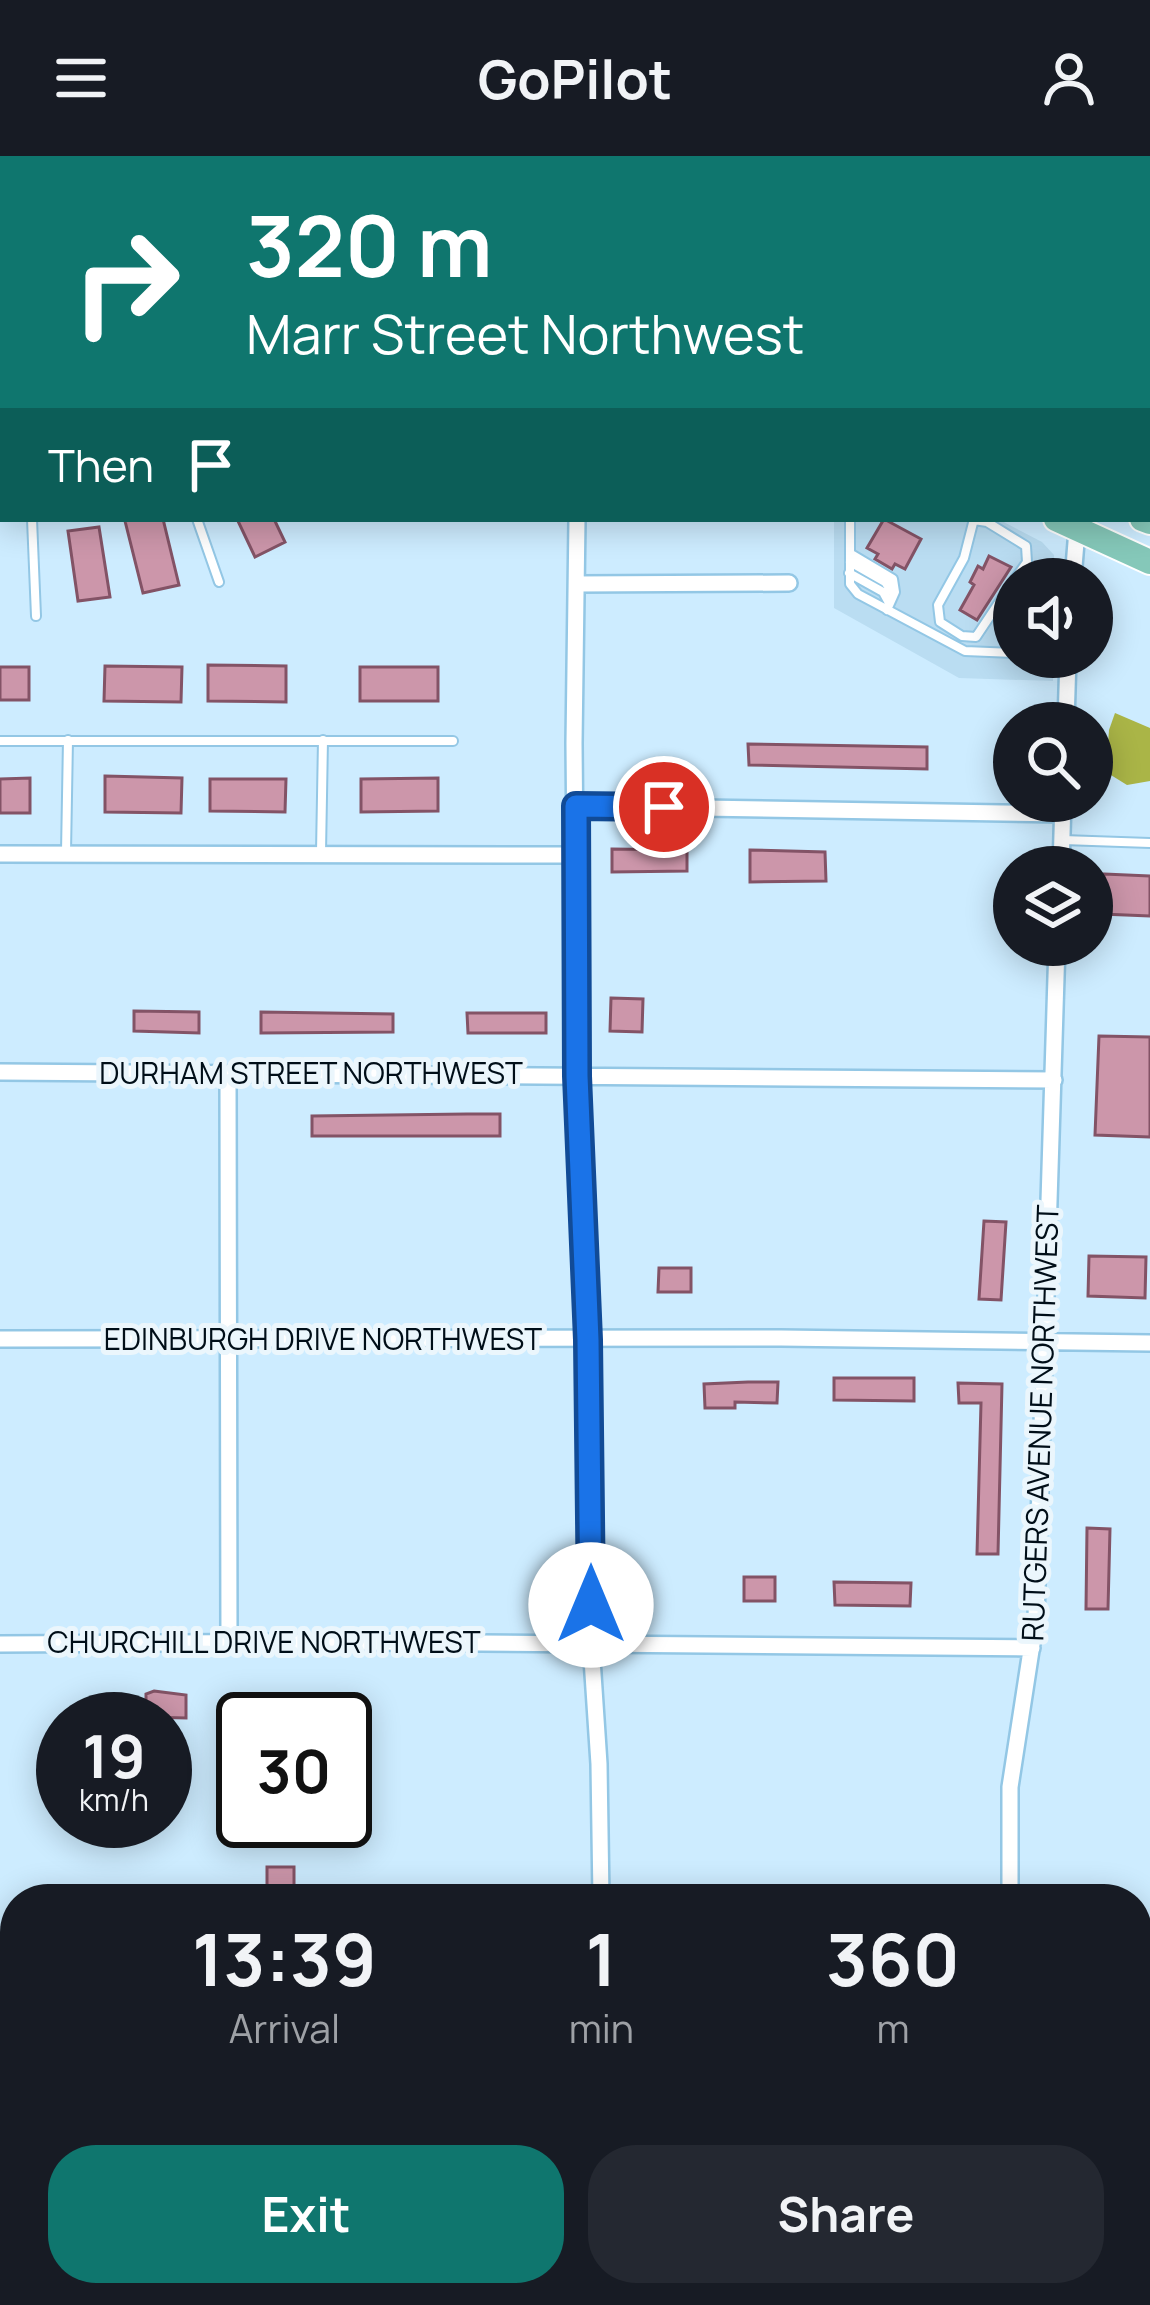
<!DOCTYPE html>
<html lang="en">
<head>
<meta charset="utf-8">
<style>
  body { margin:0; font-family:Manrope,sans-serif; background:#242831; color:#f1f3f6; height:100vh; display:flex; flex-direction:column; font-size:45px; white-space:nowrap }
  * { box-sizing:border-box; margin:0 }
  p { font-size:39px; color:#9ea1a6 }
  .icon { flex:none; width:66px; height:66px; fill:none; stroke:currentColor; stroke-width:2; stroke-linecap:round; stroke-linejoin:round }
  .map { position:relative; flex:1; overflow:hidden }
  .panel { position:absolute; left:0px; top:1728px; width:1152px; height:423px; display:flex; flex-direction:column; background:#171b24; border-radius:48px 48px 0 0; box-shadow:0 6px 30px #0003 }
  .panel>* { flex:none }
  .hud { position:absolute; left:0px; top:0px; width:1152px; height:366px; box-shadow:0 6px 30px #0003; background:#0f766e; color:#fff; overflow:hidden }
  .fabs { position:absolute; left:993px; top:402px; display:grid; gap:24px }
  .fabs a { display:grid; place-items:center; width:120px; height:120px; border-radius:50%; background:#171b24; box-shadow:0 6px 30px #0003; font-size:60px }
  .speed { position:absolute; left:36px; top:1536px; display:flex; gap:24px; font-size:60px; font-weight:700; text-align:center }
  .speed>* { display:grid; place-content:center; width:156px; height:156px; border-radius:50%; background:#171b24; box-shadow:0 6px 30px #0003; line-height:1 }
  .speed small { font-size:30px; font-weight:400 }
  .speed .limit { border:6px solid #111; border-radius:18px; background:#fff; color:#111 }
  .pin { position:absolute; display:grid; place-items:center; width:102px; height:102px; color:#fff; margin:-51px; border:6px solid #fff; border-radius:50%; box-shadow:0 3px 12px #0007 }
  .me { position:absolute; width:132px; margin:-66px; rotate:0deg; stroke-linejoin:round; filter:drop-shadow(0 0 9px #0008) }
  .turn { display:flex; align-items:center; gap:42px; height:252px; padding:0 48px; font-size:54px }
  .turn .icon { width:156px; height:156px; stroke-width:2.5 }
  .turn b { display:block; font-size:84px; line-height:102px }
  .then { display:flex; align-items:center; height:114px; padding:0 48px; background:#0003; gap:24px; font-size:45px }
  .eta { display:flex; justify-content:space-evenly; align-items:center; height:204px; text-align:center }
  .eta b { font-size:72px; font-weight:700; line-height:84px }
  .action { display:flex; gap:24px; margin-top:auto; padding:24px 48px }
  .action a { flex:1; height:138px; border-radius:48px; background:#0f766e; color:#fff; font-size:48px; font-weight:700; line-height:138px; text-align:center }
  .action a+a { background:#242831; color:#f1f3f6 }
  header { display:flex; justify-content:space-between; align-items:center; height:156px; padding:0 48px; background:#171b24; font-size:54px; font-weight:700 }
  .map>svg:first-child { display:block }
  .built { fill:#baddf2 }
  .forest { fill:#aab547 }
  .building { fill:#cc96aa; stroke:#835366; stroke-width:3 }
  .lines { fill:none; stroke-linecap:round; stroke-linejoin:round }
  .service-casing { stroke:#93c7e5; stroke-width:12 }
  .minor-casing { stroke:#93c7e5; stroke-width:20 }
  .tertiary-casing { stroke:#93c7e5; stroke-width:22 }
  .primary-casing { stroke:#fff; stroke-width:28 }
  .service { stroke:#fff; stroke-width:8 }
  .minor { stroke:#fff; stroke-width:15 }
  .tertiary { stroke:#fff; stroke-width:18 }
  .primary { stroke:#85c8b9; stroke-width:24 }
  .route-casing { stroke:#114b97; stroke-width:30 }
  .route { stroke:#1a73e8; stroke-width:21 }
  .labels { text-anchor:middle; stroke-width:10; stroke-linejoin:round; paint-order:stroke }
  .street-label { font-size:30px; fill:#000e18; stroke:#ebf6fc }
</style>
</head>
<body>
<header><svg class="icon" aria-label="menu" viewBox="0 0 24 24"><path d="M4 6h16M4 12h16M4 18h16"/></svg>GoPilot<svg class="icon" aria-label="person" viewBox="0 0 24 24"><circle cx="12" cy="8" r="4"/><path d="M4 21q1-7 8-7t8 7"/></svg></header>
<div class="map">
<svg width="1150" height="2149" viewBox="0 0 1150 2149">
  <rect width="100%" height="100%" fill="#cdecff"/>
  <path class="built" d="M834,363H998L1042,386L1054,399L1055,423H1014V501H1053V525L959,522L834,452Z"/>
  <path class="forest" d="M1115,557L1150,572V625L1127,629L1106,616L1109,574Z"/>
  <path class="building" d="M135,363H163L179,429L143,437L125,365Z
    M237,363H274L285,386L255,401Z
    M884,363L921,383L905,413L895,408L892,413L875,403L878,398L867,392Z
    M99,371L110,441L78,445L68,375Z
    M989,400L1011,411L977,464L960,454L974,429L970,426L978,410L983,413Z
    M208,509L286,510V546L208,545Z
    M105,510L182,511L181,546L104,545Z
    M0,511H29V544H0Z
    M360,511H438V545H360Z
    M748,588L927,591V613L749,609Z
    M105,620L182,622L181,657L105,656Z
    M30,622V657H0V623Z
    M438,622V655L361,656V623Z
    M210,623H286L285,656L210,655Z
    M612,693L687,694V715L612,716Z
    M750,694L825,696L826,725L750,726Z
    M1104,718L1150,720V760L1102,758Z
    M611,842L643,843L642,876L610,875Z
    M134,855L199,856V877L134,875Z
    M261,856L393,858V876L261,877Z
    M467,857H546V877H468Z
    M1099,880L1150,881V981L1095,979Z
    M467,958H500V980H312V960Z
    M984,1065L1006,1066L1001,1144L979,1143Z
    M1089,1100L1146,1101L1145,1142L1088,1140Z
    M659,1112H691V1136H658Z
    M834,1222H914V1245L834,1244Z
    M748,1226H778L777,1247L735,1246V1252H705L704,1228Z
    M958,1227L1002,1228L998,1398H977L981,1247H959Z
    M1087,1372L1110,1373L1108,1453H1086Z
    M744,1421H775V1445H744Z
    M834,1426L911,1427L910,1450L835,1449Z
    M154,1535L186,1539V1562L146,1561V1538Z
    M267,1711H294V1739H267Z"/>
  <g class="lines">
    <defs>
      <path id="service" d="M837,3L838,0
        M1149,64L1150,65
        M1149,182H1150
        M32,363L36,460
        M197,363L219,426
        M850,363V428L858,438L965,495L1014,497
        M974,363L964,402L938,449L940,466L962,480L976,481L1014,424
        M974,364L987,366L1026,390L1027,406L1015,423
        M851,398L893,423L895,436L887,454
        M850,406L885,426L892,436
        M849,417L883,436L889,447
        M0,585H453
        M1063,684L1150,687
        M66,696L68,584
        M321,696L323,584"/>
      <path id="minor" d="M577,363L574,587L577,919L588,1185L591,1488L599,1608L601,1743
        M1073,423L1077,374
        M577,428L789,427
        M1066,567L1068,501
        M576,650L1063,658
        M0,698L576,699
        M1061,711L1063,645
        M0,916L1054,924
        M228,918L229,1486
        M0,1183L781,1182L1150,1187
        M0,1488L366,1486L1032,1492
        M1010,1743V1631L1036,1462L1057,789
        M0,1790H15
        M1137,1798L1150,1797
        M0,2073H15
        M1016,2136V2149
        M600,2149V2136"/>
      <path id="tertiary" d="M1149,163L1150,161"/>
      <path id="primary" d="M437,0L443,3
        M521,0L526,3
        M210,3L211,0
        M0,107H3
        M1056,363L1150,406
        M1142,363L1150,366"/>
    </defs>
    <use href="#service" class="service-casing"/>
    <use href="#minor" class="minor-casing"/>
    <use href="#tertiary" class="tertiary-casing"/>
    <use href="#primary" class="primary-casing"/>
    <use href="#service" class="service"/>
    <use href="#minor" class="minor"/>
    <use href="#tertiary" class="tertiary"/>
    <use href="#primary" class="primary"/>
  </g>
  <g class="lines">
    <defs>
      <path id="route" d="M591,1449L588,1184L577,920L576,650L664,651"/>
    </defs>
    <use href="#route" class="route-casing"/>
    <use href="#route" class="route"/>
  </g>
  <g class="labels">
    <g class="street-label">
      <text x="311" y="928">DURHAM STREET NORTHWEST</text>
      <text x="323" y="1194">EDINBURGH DRIVE NORTHWEST</text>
      <text transform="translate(1041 1267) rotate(-88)" y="10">RUTGERS AVENUE NORTHWEST</text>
      <text x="264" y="1497">CHURCHILL DRIVE NORTHWEST</text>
    </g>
  </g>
</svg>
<div class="fabs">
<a><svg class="icon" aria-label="sound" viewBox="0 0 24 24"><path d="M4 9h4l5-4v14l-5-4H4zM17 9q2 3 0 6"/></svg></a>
<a><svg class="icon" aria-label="search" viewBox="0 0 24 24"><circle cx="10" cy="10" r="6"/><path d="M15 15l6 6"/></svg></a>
<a><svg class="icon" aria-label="layers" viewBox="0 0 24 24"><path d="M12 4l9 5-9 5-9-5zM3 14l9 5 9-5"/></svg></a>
</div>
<div class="speed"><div>19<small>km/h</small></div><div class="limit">30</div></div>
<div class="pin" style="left:664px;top:651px;background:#d93025"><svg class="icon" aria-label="arrive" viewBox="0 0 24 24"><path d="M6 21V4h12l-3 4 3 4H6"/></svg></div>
<svg class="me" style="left:591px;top:1449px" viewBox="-20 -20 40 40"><circle r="19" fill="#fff"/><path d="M0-13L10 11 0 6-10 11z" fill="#1a73e8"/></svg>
<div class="hud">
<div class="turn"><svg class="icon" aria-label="right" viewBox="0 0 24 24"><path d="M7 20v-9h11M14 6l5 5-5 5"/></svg><div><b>320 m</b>Marr Street Northwest</div></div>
<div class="then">Then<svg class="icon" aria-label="arrive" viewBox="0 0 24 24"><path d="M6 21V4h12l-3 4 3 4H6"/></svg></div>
</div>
<section class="panel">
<div class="eta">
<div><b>13:39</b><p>Arrival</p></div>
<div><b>1</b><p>min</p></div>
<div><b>360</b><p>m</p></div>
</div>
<div class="action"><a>Exit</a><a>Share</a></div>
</section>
</div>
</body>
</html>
